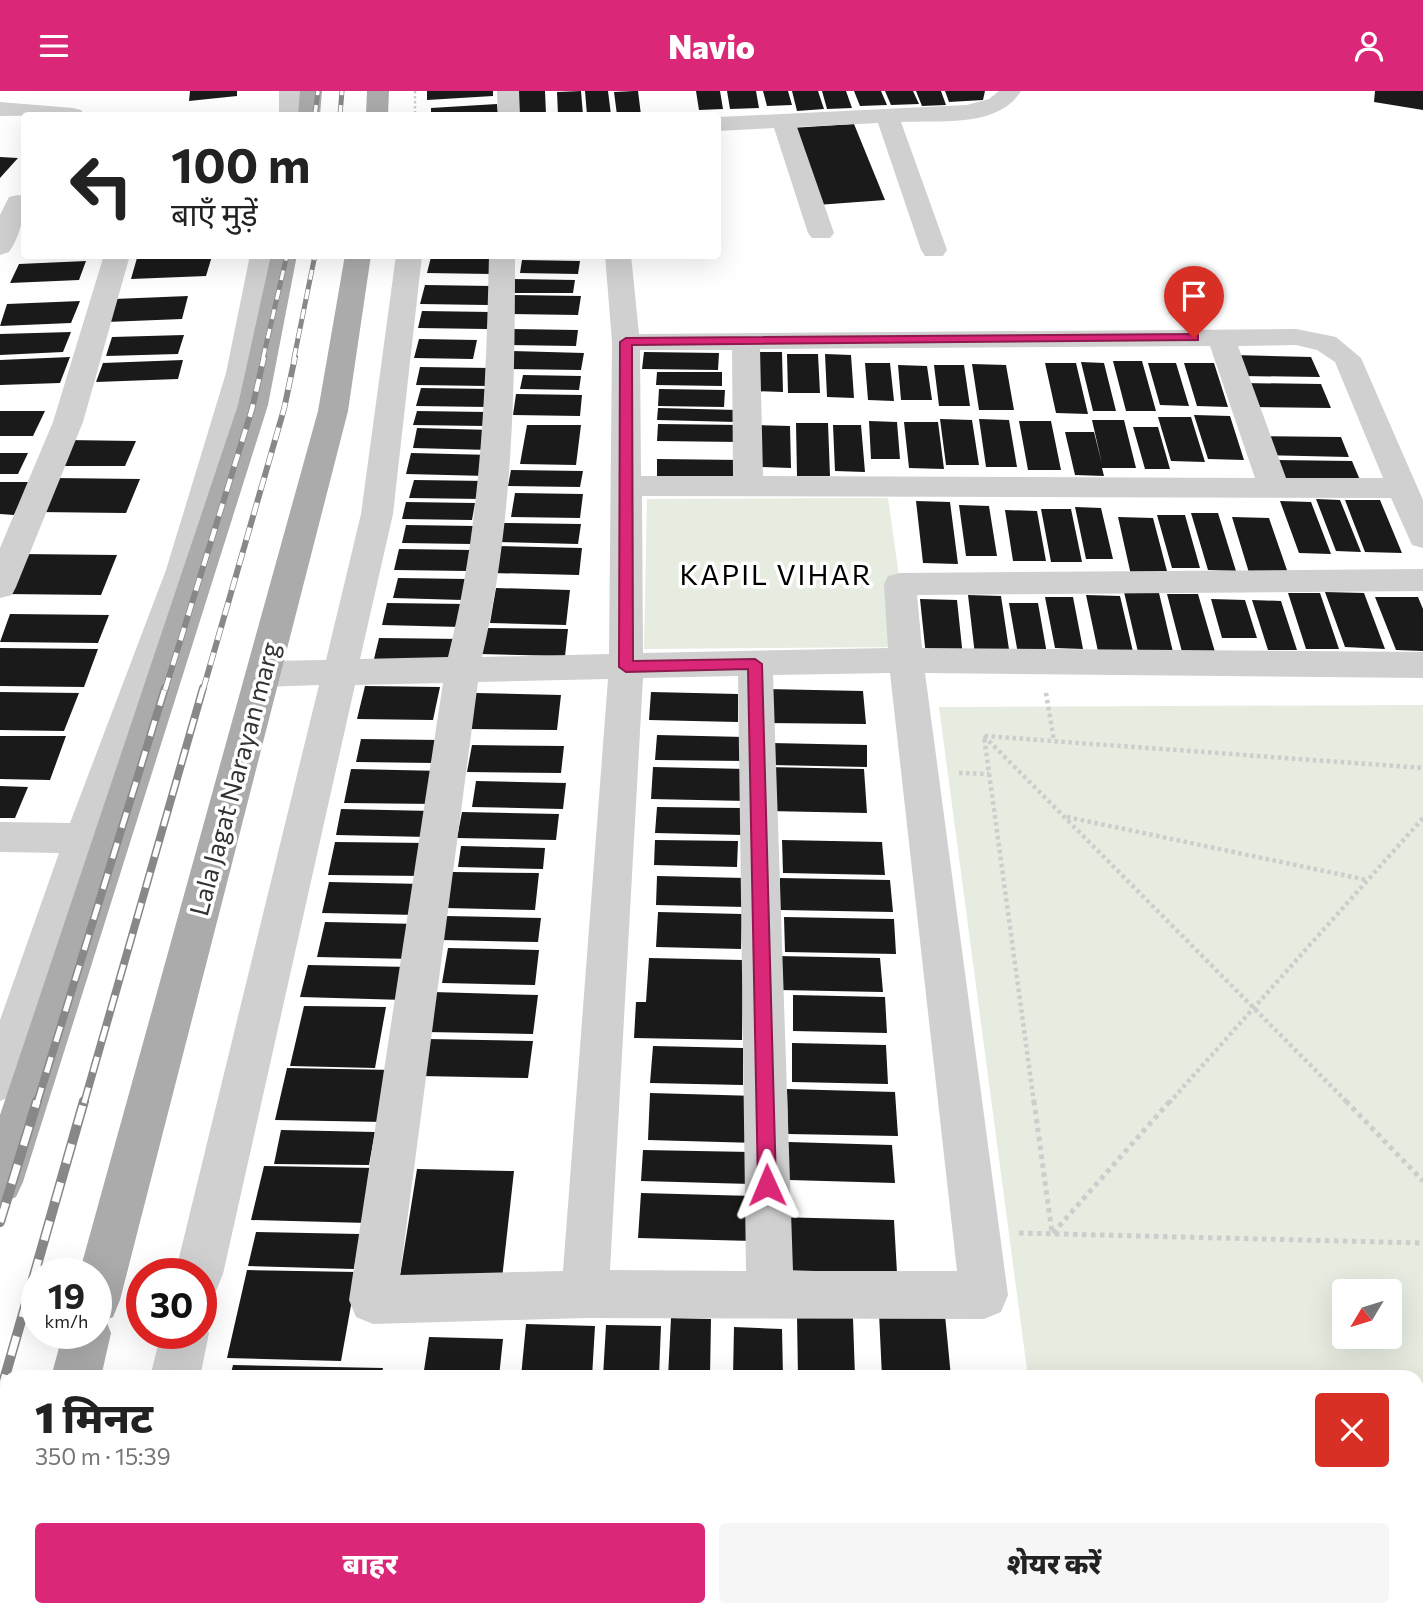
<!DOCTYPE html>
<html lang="hi">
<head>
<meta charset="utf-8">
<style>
  body { margin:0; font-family:Commissioner,"Noto Sans Devanagari",sans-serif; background:#f6f6f6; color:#222; height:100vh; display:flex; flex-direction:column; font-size:26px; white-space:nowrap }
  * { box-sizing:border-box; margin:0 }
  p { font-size:23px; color:#767676 }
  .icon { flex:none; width:38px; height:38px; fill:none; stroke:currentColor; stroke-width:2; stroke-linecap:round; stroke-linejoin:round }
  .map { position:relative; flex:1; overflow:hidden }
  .details { position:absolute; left:0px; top:1279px; width:1424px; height:247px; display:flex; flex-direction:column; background:#fff; border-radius:21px 21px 0 0; box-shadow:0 7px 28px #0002 }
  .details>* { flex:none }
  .top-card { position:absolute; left:21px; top:21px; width:700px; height:147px; border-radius:7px; box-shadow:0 7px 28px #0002; background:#fff; color:#222; overflow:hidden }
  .needle { width:46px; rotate:232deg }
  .controls { position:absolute; left:1332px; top:1188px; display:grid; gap:14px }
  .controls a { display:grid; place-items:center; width:70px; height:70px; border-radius:7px; background:#fff; box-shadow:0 7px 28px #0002; font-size:35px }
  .speed { position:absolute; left:21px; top:1167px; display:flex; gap:14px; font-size:35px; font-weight:700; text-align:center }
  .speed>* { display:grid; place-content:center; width:91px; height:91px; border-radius:50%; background:#fff; box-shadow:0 7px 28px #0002; line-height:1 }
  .speed small { font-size:18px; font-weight:400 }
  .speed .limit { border:10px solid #d22; background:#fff; color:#111 }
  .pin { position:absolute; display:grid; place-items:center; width:60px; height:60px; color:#fff; margin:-72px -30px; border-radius:50% 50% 50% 0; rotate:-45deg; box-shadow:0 0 7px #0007 }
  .pin .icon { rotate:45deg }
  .me { position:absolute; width:77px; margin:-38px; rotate:359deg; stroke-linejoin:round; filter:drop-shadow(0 0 5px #0008) }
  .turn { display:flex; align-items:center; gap:24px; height:147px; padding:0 35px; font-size:32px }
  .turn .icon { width:91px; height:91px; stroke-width:2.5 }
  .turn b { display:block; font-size:49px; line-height:60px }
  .round { display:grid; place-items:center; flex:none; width:74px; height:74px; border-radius:7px; background:#f6f6f6 }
  .headline { display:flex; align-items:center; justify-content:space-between; height:119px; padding:0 35px }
  h1 { font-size:42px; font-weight:800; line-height:52px }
  .button { display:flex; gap:14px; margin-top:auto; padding:14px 35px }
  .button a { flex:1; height:80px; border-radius:7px; background:#db2777; color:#fff; font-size:28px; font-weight:800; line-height:80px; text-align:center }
  .button a+a { background:#f6f6f6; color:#222 }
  header { display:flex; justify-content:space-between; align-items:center; height:91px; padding:0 35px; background:#db2777; color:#fff; font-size:32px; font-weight:800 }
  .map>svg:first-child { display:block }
  .green { fill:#e6ecdf; fill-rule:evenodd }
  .building { fill:#1a1a1a }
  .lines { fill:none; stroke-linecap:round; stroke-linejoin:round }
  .path-far2 { stroke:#cdcdcd; stroke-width:2.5; stroke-dasharray:2.5 2.5; stroke-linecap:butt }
  .path-far1 { stroke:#cdcdcd; stroke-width:4.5; stroke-dasharray:3.5 3.5; stroke-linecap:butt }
  .path { stroke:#cdcdcd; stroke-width:5; stroke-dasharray:4.5 4.5; stroke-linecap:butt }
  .minor { fill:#d0d0d0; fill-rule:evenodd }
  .major { fill:#ababab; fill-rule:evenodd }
  .rail-far3-casing { stroke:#888; stroke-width:5 }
  .rail-far2-casing { stroke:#888; stroke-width:6 }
  .rail-far1-casing { stroke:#888; stroke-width:8 }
  .rail-casing { stroke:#888; stroke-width:10 }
  .rail-far3 { stroke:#fff; stroke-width:3.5; stroke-dasharray:10; stroke-linecap:butt }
  .rail-far2 { stroke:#fff; stroke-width:4.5; stroke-dasharray:13; stroke-linecap:butt }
  .rail-far1 { stroke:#fff; stroke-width:5; stroke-dasharray:16; stroke-linecap:butt }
  .rail { stroke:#fff; stroke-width:7; stroke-dasharray:20; stroke-linecap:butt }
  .route { fill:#db2777; stroke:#8e194d; stroke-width:2 }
  .labels { text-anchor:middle; stroke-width:7; stroke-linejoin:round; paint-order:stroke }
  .street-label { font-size:26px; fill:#333; stroke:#fff }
  .neighbourhood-label { font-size:28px; letter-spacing:2px; fill:#000; stroke:#fff }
</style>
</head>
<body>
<header><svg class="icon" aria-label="menu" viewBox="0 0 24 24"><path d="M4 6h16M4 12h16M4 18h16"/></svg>Navio<svg class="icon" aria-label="person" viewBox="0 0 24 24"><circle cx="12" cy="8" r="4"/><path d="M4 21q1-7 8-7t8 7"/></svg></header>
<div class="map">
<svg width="1423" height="1525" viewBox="0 0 1423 1525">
  <rect width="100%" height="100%" fill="#fff"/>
  <path class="green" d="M888,407L909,556L644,558L647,408Z
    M1423,614V1372H1418V1286H1028L939,616ZM1344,1200H1390V1246H1344Z"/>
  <path class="building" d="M190,0H237V5L189,10Z
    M427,0H493V5L427,9Z
    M516,0H545L546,23L517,24Z
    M581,0L583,24H558L557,1Z
    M585,0H608L611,24H587Z
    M634,0H638L641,24H617L614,1Z
    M696,0H720L723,18L699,19Z
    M727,0H756L759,17L730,18Z
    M763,0H788L792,14L767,15Z
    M792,0H818L824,18L797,20Z
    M822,0H846L852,17L827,18Z
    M854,0H881L887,14L860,15Z
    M885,0H913L919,13L891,14Z
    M916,0H941L946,14L922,15Z
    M945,0H985L983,9L949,11Z
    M1375,0H1423V19L1374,11Z
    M497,13L498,24H431V17Z
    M854,33L885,109L817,114L791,37Z
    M0,66L18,67L0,87Z
    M212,165L206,185L131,188L137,167Z
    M431,166L495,167L492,183L427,182Z
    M522,169L580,170L578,183L520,182Z
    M86,170L79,189L10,192L19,173Z
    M512,188L575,189L573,202H509Z
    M425,194L492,195L488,214L420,213Z
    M513,204L581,205L578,224L510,223Z
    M188,205L182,228L106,231L114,208Z
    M80,210L71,232L0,235L7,213Z
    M422,220L491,221L487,238L418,237Z
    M511,238L578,239L576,255L508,254Z
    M71,241L63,261L0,264V243Z
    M184,244L178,263L106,265L112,246Z
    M419,248L477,249L473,268L414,267Z
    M512,260L584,262L581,279L509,278Z
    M644,261L719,262L718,279L642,278Z
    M752,261H782L783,301L752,300Z
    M787,263H818L820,302H788Z
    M825,263L851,264L854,307L827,306Z
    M1234,264L1311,266L1320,286L1241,285Z
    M70,266L60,292L0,294V269Z
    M183,269L178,288L96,291L103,272Z
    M1113,270H1142L1156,320H1126Z
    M1081,271L1104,272L1116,320H1093Z
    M865,272H890L894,310L868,309Z
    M1045,272H1076L1088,323L1056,322Z
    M1148,272H1176L1189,315L1160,314Z
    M1184,272H1214L1228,316L1197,315Z
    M972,273L1006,274L1014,319H979Z
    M898,274L927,275L932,309H901Z
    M934,274H964L970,315H939Z
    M420,276L491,277L487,295L416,294Z
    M657,281H722V295L656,294Z
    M523,284L581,285L579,299L520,298Z
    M1242,292L1321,293L1331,317L1250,316Z
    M421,297L492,298L488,316L416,315Z
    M659,298L725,299L724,316L658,315Z
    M516,303L582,304L580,325L513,324Z
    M658,317L737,319L736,331L657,329Z
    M0,320H45L33,345H0Z
    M417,320L487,321L485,335L413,334Z
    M1194,324L1230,325L1244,369L1208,368Z
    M1158,326H1191L1205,371L1171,370Z
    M940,328L972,329L979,374H946Z
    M979,328L1009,329L1017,376H986Z
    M1092,329H1124L1136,377H1102L1104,385L1075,384L1065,341H1094L1102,373Z
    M869,330L897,331L900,368H871Z
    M1019,330H1051L1061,379H1028Z
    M904,331H938L944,378L909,377Z
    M796,332H828L830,385H797Z
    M658,333L742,334V351L657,350Z
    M527,334H581L576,374L520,373Z
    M758,334L790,335L791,377L758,376Z
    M833,334H861L865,381L835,380Z
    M1133,336H1158L1170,378H1145Z
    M417,337L493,339L490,359L413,357Z
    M1258,345L1341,346L1349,366L1264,364Z
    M66,349L136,350L125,375H55Z
    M0,362H28L18,383H0Z
    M411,362L492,364L488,385L406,383Z
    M657,368L742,369L741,388L657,387Z
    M1275,369L1352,370L1360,389L1282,388Z
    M511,379L583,380L580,396L508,395Z
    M54,387L140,388L126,422L38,421Z
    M414,389L486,390L482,408L409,407Z
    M0,391H30L14,424L0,423Z
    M515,402L583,403L580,427L511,426Z
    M1316,408L1340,409L1361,461L1336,460Z
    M1345,409H1380L1402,462L1365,461Z
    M916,410L950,411L958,473L923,472Z
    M1280,410L1311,411L1331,463L1299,462Z
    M406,411L475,412L472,429L402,428Z
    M959,414L989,415L997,465H966Z
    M1075,416L1101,417L1113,468H1086Z
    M1041,418H1071L1082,471H1051Z
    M1005,419L1037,420L1046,470H1013Z
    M1191,422H1218L1236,480L1208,479Z
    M1157,424H1185L1200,477H1172Z
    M1118,426L1153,427L1168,484H1131Z
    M1232,426L1269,427L1289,485H1250Z
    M501,432L581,433L578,453L497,451Z
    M406,434L475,435L472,453L402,452Z
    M496,455L582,457L579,484L492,482Z
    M399,458L472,459L468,480L394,479Z
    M21,463L117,464L101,504L3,503Z
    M398,487L467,488L463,509L393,507Z
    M496,497L570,499L566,534L490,532Z
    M1124,501L1159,502L1173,561H1138Z
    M1325,501L1364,502L1385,558L1345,556Z
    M1288,502H1320L1339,558H1306Z
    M1167,503H1198L1215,561H1182Z
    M968,504L1001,505L1010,565L975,564Z
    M1086,504L1120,505L1134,565H1099Z
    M1045,506H1073L1083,558L1055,557Z
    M1375,506H1418L1423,518V560L1396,559Z
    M920,508L957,509L963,566L926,565Z
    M1211,508L1245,509L1257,547H1222Z
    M1252,509L1281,510L1297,559H1268Z
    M387,512L465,513L461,536L382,534Z
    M1009,512H1038L1047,563H1018Z
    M10,523L109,524L98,552L0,551Z
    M484,537L568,538L565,565L480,563Z
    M379,547L462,548L458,569L374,568Z
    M0,557L98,558L84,596L0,595Z
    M365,595L440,596L433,629L357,628Z
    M766,598L863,600L866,633L766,632Z
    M0,601L79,602L64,640L0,639Z
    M651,601L738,603V631L649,629Z
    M476,602L561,604L557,639L470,638Z
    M657,644L745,646V670L655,669Z
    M0,645H66L50,689L0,688Z
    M361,648L440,649L435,672L356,671Z
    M771,652L867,654V676L771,674Z
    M472,654L564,655L561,682L467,681Z
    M653,676L747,678V710L651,708Z
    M766,676L864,678L867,722L767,720Z
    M351,678L443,680L437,713L344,712Z
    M476,690L566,692L563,718L472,716Z
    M0,695L28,696L15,727H0Z
    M657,716L743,717V744L655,742Z
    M341,718L432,720L428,746L336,744Z
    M462,721L559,723L556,749L457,747Z
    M655,749L738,750L737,776L654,774Z
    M782,749L882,751L885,784L783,782Z
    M335,751L429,752L423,785L328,784Z
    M461,755L545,757L543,778L458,776Z
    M452,781L539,782L535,819L446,817Z
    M657,785L745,787V816L656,814Z
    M780,787L890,789L893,821L780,819Z
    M329,791L423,793L417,824L322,822Z
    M658,821L742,823L741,858L656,856Z
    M445,825L541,827L538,851L441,849Z
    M784,826L894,828L896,863L785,861Z
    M325,831L419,833L413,868L317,866Z
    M448,857L539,859L535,894L442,892Z
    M777,865L880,867L883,901L778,899Z
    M649,867L743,869L742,949L634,947L636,911H646Z
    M308,874L411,876L405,909L300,906Z
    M433,901L538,904L533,943L426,941Z
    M793,904L885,906L887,942L793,940Z
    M304,915L386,916L375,977L290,975Z
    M427,948L533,950L528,987L420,985Z
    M792,952L886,954L888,993L792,991Z
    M653,955L743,957V994L650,992Z
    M287,977L394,979L385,1031L275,1029Z
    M787,998L895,1001L898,1045L788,1043Z
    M650,1002L757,1005V1052L648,1049Z
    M281,1039L375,1041L369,1074L274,1073Z
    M788,1051L892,1054L895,1092L789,1089Z
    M643,1059L751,1061V1093L641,1090Z
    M264,1075L377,1077L368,1132L251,1129Z
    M417,1078L514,1080L502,1188L400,1185Z
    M641,1102L753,1105V1150L638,1147Z
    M775,1126L894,1129L897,1182L775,1179Z
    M256,1141L360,1143L354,1178L248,1175Z
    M247,1179L357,1181L341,1270L227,1267Z
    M879,1222L945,1224L951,1286H882Z
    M797,1225L853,1227L855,1286H798Z
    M671,1227L711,1228L710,1286H668Z
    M526,1233L595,1235L592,1286H521Z
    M606,1234L661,1235L659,1286H603Z
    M734,1236L782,1238L783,1286H733Z
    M429,1246L503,1248L499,1286H423Z
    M233,1274L383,1277L381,1286H230Z"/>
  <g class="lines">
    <path class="path-far2" d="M415,0V24"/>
    <path class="path-far1" d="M1046,602L1054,650
      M984,645L1348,1012
      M959,682L989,683
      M1067,726L1367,789
      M1034,1012L984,645L1423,677
      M1169,1012L1423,727"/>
    <path class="path" d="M1034,1010L1052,1142
      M1346,1010L1423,1090
      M1019,1142L1423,1152
      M1053,1142L1170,1010"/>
    <path class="minor" d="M279,0H301V24H279Z
      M497,0H519L520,24H498Z
      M999,0H1021C999,37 939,29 901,31L947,159L943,165H925L921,159L878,32L797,36L834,142L830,147H812L808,142L774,37L718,40V26L967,14L989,8Z
      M0,11L73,17L81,19L85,24L0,25Z
      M18,104L24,105C24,125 21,144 9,161L0,164V124L9,106Z
      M104,164H130L83,331L16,496L12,504L0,507V457L53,331Z
      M250,164H276L254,282L198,479L108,733L120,737L125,748L120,759L97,763L22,990L15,1004L0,1010V929L59,762L0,761V731L70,732L166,479L226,282Z
      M396,164H422L393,423L360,568L448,566C481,435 486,300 489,164H515C515,299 513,434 482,566L609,563L612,251L605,164H631L639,243L1296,238L1336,246L1361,267L1423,409V457L1412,454L1391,407L642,405L643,562L888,557L884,493L888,485L900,482L1423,478V500L917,504L922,557L1423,561V587L925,582L1008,1204L1001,1221L984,1228L585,1227L373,1233L356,1226L349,1209L443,592L355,594L223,1183L216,1200L201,1206V1183H175L319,594L263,596L251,592L246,583L251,574L263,570L326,569L361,423ZM1296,254L1317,259L1335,271L1383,387H1286L1238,255ZM1210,255L1255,387L763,385L760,258ZM640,259H732L733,385H641ZM890,582L957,1180H793L773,584ZM738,585L746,1180L610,1179L643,587ZM608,588L563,1180L400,1184L478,591Z
      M201,1224L209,1242L200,1286H150L161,1242H201Z
      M0,1430H7V1482H0Z
      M1418,1432H1423V1484H1418Z
      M99,1519H153V1525H99Z"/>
    <path class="major" d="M300,0H322L320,24H298Z
      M367,0H389L388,24H366Z
      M271,164H297L268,314L23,1091L16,1106L0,1113V1024L238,314Z
      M345,164H371L348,320L120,1209L113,1226L106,1229L111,1242L101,1286H51L63,1242H96V1183H79L318,320Z
      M7,1495V1519H41L40,1525H0V1498Z"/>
    <defs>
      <path id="rail-far3" d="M315,24L318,0
        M340,24L342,0
        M263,267L287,164
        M294,267L315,164"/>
      <path id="rail-far2" d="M165,599L252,318L264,266
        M203,599L284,318L295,266"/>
      <path id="rail-far1" d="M37,1012L165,597
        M84,1012L203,597"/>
      <path id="rail" d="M0,1131L37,1010
        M0,1303L84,1010"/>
    </defs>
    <use href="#rail-far3" class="rail-far3-casing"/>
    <use href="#rail-far2" class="rail-far2-casing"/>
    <use href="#rail-far1" class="rail-far1-casing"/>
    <use href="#rail" class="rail-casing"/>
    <use href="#rail-far3" class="rail-far3"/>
    <use href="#rail-far2" class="rail-far2"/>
    <use href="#rail-far1" class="rail-far1"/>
    <use href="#rail" class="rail"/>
  </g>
  <path class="route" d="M1194,243L1198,244V249L632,254L633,570L755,568L762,573L776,1094L774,1100L767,1103L760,1100L758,1094L748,578L626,581L619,576L620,251L626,247Z"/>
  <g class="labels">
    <g class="street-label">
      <text transform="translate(235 688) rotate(-75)" y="9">Lala Jagat Narayan marg</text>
    </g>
    <g class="neighbourhood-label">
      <text x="776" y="494">KAPIL VIHAR</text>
    </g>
  </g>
</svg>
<div class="controls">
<a><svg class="needle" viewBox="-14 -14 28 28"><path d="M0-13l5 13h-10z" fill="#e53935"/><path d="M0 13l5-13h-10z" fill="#767676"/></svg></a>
</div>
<div class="speed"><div>19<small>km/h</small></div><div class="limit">30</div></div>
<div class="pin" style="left:1194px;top:247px;background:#d93025"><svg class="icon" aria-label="arrive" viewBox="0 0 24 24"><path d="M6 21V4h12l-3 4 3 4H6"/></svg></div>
<svg class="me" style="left:767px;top:1094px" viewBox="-20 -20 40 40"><path d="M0-17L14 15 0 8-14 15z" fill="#db2777" stroke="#fff" stroke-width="4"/></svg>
<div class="top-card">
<div class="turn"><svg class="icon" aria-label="left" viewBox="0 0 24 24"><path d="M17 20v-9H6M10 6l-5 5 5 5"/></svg><div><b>100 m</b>बाएँ मुड़ें</div></div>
</div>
<section class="details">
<div class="headline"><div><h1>1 मिनट</h1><p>350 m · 15:39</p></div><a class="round" style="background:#d93025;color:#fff"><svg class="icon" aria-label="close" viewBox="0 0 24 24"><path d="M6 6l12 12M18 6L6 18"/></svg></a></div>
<div class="button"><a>बाहर</a><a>शेयर करें</a></div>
</section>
</div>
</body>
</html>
